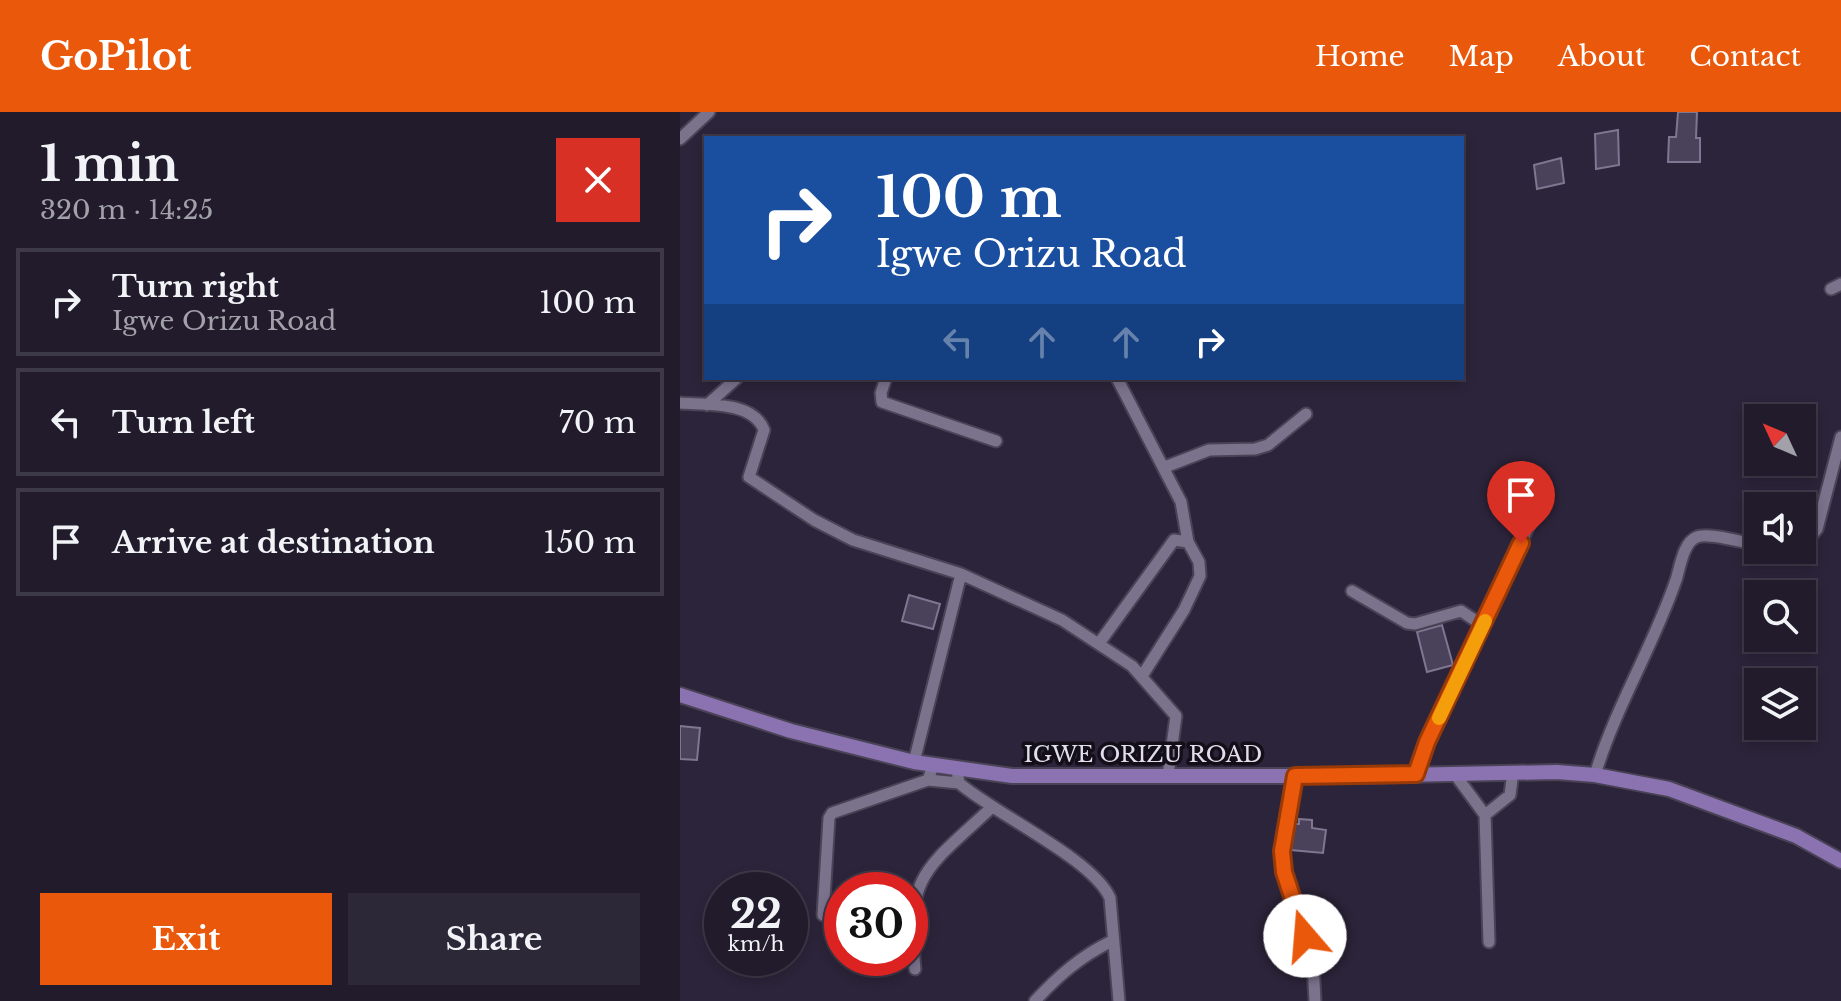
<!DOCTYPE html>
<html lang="en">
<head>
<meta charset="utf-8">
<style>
  body { margin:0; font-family:"Libre Baskerville",serif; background:#2d2838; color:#f1f3f6; height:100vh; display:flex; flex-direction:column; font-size:30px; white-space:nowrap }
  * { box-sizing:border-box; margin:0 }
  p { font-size:26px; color:#a2a1a9 }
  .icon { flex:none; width:44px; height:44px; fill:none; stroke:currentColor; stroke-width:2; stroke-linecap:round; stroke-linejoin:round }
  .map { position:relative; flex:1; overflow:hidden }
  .side { display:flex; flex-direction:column; background:#211b2c; width:680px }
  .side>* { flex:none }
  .hud { position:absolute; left:24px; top:24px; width:760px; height:244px; border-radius:0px; box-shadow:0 4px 12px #0003,0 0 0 2px #3e3948; background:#1a4fa0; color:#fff; overflow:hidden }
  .needle { width:52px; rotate:314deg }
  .fabs { position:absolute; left:1064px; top:292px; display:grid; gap:16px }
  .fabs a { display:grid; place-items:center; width:72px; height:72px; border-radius:0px; background:#211b2c; box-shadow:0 4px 12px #0003,0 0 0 2px #3e3948; font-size:40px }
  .speed { position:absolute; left:24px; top:760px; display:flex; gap:16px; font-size:40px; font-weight:700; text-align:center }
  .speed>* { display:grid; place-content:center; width:104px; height:104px; border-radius:50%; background:#211b2c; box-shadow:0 4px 12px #0003,0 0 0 2px #3e3948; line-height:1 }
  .speed small { font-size:20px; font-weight:400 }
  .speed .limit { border:12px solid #d22; background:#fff; color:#111 }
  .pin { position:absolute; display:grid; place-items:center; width:68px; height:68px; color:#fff; margin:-82px -34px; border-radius:50% 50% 50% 0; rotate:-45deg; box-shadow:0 0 8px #0007 }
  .pin .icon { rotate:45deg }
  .me { position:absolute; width:88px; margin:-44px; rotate:342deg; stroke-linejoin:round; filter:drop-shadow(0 0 6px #0008) }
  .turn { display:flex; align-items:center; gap:28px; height:168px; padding:0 40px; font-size:36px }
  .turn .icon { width:104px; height:104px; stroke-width:2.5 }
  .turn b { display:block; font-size:56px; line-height:68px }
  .lanes { display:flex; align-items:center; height:76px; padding:0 40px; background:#0003; justify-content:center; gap:40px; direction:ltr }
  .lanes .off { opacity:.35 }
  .round { display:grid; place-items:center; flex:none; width:84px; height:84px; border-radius:0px; background:#2d2838 }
  .head { display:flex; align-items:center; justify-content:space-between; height:136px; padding:0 40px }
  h1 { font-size:48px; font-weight:700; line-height:60px }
  .button { display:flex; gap:16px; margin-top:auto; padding:16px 40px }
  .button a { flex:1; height:92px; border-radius:0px; background:#ea580c; color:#fff; font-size:32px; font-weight:700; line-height:92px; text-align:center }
  .button a+a { background:#2d2838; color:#f1f3f6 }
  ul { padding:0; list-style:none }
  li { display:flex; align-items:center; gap:24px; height:108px; margin:0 16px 12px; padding:0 24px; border:4px solid #3e3948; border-radius:0px }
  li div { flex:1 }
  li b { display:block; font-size:30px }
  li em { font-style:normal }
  header { display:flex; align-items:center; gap:48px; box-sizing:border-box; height:112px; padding:0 40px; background:#ea580c; color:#fff }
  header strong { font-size:38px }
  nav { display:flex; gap:44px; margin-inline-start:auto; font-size:28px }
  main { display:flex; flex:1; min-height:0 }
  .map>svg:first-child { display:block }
  .building { fill:#4a425a; stroke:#7f7691; stroke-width:2 }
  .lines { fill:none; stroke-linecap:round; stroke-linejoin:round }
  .minor-casing { stroke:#4a4255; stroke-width:15 }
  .major-casing { stroke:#4a4255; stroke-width:18 }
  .minor { stroke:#7b728c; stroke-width:11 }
  .major { stroke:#8b73b2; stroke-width:14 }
  .route-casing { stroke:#983908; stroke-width:20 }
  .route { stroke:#ea580c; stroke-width:14 }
  .slow { stroke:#f59e0b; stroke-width:14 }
  .labels { text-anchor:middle; stroke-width:7; stroke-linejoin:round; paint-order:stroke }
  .street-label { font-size:22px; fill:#e2ddec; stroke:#130f19 }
</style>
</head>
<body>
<header>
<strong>GoPilot</strong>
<nav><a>Home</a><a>Map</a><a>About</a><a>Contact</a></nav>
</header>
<main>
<section class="side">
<div class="head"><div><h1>1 min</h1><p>320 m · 14:25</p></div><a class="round" style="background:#d93025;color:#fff"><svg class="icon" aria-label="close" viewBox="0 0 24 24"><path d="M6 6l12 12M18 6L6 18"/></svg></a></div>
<ul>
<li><svg class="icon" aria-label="right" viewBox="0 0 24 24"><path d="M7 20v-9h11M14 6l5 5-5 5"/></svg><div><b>Turn right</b><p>Igwe Orizu Road</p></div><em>100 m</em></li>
<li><svg class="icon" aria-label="left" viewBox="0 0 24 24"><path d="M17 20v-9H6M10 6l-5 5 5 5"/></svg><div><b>Turn left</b></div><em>70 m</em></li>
<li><svg class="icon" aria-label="arrive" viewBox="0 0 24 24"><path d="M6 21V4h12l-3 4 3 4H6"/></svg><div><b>Arrive at destination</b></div><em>150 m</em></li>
</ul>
<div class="button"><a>Exit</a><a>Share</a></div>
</section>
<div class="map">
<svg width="1161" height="889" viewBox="0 0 1161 889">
  <rect width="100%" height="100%" fill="#2c243a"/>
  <path class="building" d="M998,0H1017L1016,26H1020V50H988L989,25H996Z
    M938,18L939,53L916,57L915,22Z
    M881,46L884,71L857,77L854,53Z
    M229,483L260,492L253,517L222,509Z
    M762,513L773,553L747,560L737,520Z
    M0,614L20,616L17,648L0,647Z
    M619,707L632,708V716L646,718L643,741L611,738L615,712H619Z"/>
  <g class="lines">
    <defs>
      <path id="minor" d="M0,27L29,0
        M1151,177L1161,172
        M206,266L201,281L202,290L316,329
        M437,266L501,390L508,430L519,450L520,464L504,498L462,564
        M0,291C27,293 73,289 84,318L69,365L134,408L173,428L281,462L382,508L452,554L496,604L488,663
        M27,293L57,266
        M485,355L529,338L575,337L588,333L626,302
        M1122,435L1137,417L1161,325
        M1105,438H1118
        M672,479L727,511L735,512L781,499L802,513
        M420,530L494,428L508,430
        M234,650L281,462
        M277,658L279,671C315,702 413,747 430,786L439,889
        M774,661L805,703L809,830
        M736,662L747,630L854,403
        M915,663C935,596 973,535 996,468C1000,456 1003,430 1017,425C1028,420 1065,431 1078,433
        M615,664L602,739L604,760L633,851L635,889
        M248,668L279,671
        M805,703L830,683L833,660
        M143,803L149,706L152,701L248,668L253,654
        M235,857C225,762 246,757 311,696
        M355,889C378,864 401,844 432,829"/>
      <path id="major" d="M0,583L111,619L234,650L332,664H671L877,660L915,663L989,677L1116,724L1161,749"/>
    </defs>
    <use href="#minor" class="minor-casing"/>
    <use href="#major" class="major-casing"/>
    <use href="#minor" class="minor"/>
    <use href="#major" class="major"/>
  </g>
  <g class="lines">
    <defs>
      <path id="route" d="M625,824L604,760L602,739L615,664L736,662L747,630L841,431"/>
    </defs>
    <use href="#route" class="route-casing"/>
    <use href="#route" class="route"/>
    <path class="slow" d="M759,606L805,509"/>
  </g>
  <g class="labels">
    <g class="street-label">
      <text x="463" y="650">IGWE ORIZU ROAD</text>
    </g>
  </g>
</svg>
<div class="fabs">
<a><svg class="needle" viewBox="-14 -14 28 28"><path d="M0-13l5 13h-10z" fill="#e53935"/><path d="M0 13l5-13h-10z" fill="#a2a1a9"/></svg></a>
<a><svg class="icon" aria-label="sound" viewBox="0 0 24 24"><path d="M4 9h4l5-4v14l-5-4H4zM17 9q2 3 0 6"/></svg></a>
<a><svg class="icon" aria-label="search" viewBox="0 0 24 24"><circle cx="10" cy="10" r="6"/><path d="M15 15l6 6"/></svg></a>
<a><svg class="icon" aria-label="layers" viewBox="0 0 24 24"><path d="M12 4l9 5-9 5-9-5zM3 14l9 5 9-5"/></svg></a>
</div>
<div class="speed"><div>22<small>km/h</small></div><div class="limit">30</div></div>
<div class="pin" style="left:841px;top:431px;background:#d93025"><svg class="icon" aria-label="arrive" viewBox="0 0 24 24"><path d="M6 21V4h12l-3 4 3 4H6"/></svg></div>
<svg class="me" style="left:625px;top:824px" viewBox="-20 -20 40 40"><circle r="19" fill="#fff"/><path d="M0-13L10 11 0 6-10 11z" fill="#ea580c"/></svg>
<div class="hud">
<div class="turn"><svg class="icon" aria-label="right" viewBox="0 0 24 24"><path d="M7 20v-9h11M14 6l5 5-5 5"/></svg><div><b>100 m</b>Igwe Orizu Road</div></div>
<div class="lanes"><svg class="icon off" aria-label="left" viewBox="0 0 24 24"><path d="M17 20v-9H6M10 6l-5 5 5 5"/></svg><svg class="icon off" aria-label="ahead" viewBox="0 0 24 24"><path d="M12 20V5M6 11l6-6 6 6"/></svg><svg class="icon off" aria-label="ahead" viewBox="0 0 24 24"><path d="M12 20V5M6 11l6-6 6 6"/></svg><svg class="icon" aria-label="right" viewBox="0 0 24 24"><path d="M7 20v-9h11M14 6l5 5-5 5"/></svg></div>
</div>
</div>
</main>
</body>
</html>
